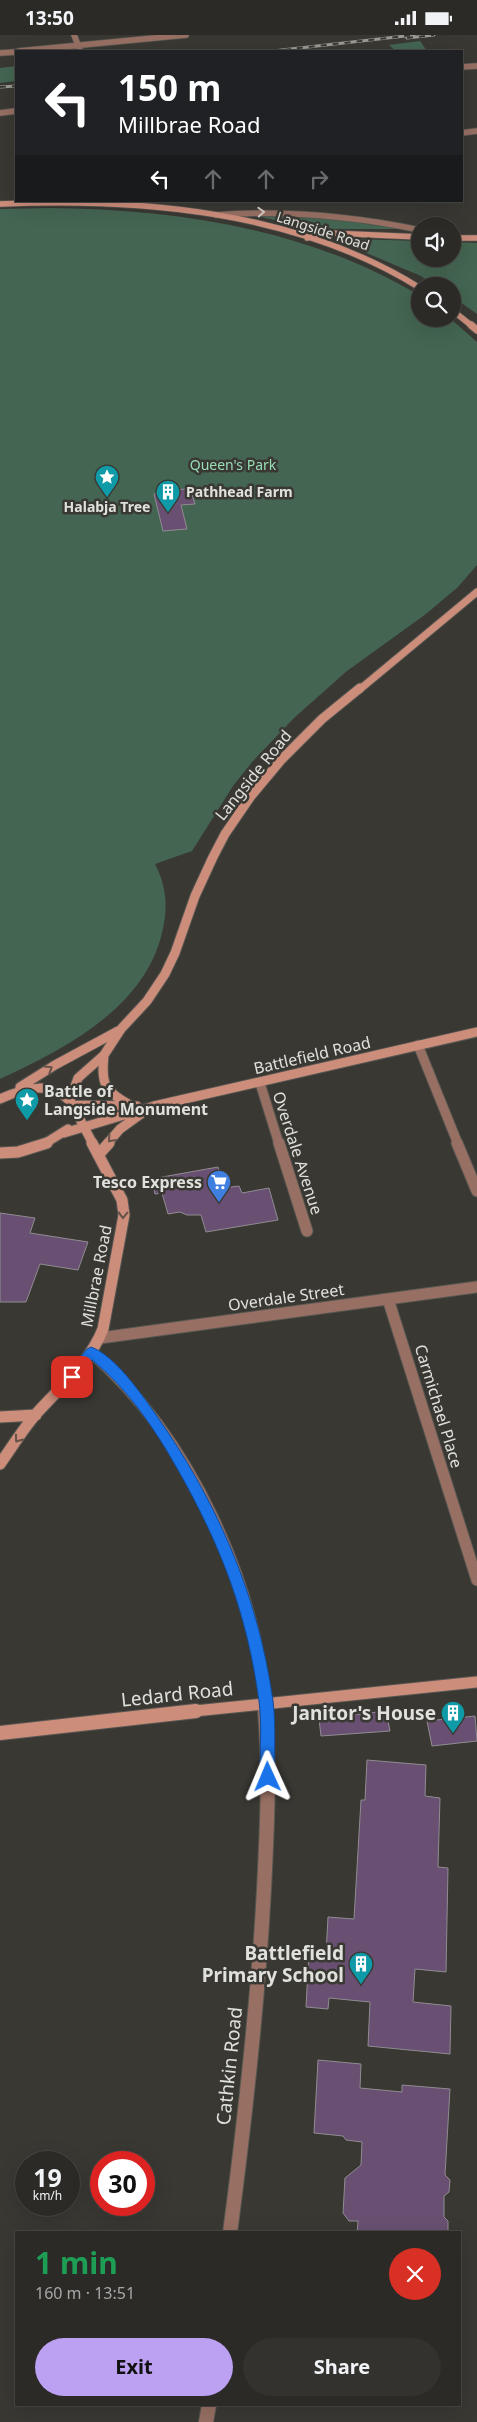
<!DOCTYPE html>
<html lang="en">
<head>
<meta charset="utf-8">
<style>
  body { margin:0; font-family:"Noto Sans",sans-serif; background:#33322e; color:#f1f3f6; height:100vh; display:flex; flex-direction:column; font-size:19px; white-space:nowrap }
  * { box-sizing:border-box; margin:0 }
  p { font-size:16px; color:#a6a7a7 }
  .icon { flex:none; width:28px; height:28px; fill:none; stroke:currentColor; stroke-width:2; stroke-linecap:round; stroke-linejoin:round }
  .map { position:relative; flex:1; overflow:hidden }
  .details { position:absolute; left:15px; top:2196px; width:446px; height:175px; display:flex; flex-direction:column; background:#2b2a26; border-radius:0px; box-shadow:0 5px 20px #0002,0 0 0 1px #474643 }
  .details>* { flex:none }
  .hud { position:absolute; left:15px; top:15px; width:448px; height:152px; border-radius:0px; box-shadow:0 5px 20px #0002,0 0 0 1px #474643; background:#202124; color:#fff; overflow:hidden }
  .controls { position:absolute; left:411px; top:182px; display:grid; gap:10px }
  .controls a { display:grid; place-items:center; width:50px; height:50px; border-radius:50%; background:#2b2a26; box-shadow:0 5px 20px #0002,0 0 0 1px #474643; font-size:25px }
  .speed { position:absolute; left:15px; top:2116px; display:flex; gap:10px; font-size:25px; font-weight:700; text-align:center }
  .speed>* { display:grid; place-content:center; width:65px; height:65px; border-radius:50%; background:#2b2a26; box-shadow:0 5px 20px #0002,0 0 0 1px #474643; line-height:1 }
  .speed small { font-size:12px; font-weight:400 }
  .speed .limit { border:8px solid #d22; background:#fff; color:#111 }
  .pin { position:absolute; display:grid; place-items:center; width:42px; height:42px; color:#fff; margin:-21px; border-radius:10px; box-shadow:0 2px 8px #0006 }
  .me { position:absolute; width:55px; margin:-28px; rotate:359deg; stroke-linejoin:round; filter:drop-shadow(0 0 4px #0008) }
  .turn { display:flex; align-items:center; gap:18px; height:105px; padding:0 20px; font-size:22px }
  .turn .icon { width:65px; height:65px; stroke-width:2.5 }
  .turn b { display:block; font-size:35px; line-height:42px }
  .lanes { display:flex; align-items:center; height:48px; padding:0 20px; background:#0003; justify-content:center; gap:25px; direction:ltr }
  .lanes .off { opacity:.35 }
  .round { display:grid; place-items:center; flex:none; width:52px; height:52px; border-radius:26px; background:#33322e }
  .overview { display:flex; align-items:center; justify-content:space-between; height:85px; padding:0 20px }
  h1 { font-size:30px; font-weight:700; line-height:38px; color:#1e9e55 }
  .action { display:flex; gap:10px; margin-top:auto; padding:10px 20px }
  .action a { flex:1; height:58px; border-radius:30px; background:#bca0f2; color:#111; font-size:20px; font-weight:700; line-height:58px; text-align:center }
  .action a+a { background:#33322e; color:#f1f3f6 }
  .status { display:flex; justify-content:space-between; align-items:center; height:35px; padding:0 25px; background:#2b2a26; direction:ltr }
  .status svg { height:14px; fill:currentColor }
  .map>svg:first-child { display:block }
  .green { fill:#446552 }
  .building { fill:#695072; stroke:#908c91 }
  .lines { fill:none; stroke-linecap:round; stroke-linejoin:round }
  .street-far3-casing { stroke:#575651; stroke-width:7 }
  .street-far2-casing { stroke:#575651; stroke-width:11 }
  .street-far1-casing { stroke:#575651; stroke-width:13 }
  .street-casing { stroke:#575651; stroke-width:16 }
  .secondary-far4-casing { stroke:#575651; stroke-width:7 }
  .secondary-far3-casing { stroke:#575651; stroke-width:9 }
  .secondary-far2-casing { stroke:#575651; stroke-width:11 }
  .secondary-far1-casing { stroke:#575651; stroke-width:13 }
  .secondary-casing { stroke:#575651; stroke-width:16 }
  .street-far3 { stroke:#976f63; stroke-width:5.5 }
  .street-far2 { stroke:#976f63; stroke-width:9 }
  .street-far1 { stroke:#976f63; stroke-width:11 }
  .street { stroke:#976f63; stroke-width:14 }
  .secondary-far4 { stroke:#cc8d7b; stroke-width:5.5 }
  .secondary-far3 { stroke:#cc8d7b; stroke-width:7 }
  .secondary-far2 { stroke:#cc8d7b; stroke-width:9 }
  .secondary-far1 { stroke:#cc8d7b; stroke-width:11 }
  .secondary { stroke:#cc8d7b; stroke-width:14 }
  .rail-casing { stroke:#9b9b96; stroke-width:3 }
  .rail { stroke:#393833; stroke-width:2; stroke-dasharray:6; stroke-linecap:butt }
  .oneway { stroke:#d1c9c4 }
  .oneway2 { stroke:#655249 }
  .route { fill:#1a73e8; stroke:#114b97 }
  .labels { text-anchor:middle; stroke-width:5; stroke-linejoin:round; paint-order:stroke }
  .far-street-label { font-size:14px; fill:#e0e0dc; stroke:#393833 }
  .far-park-label { font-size:14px; fill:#97deb6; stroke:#393833 }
  .far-poi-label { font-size:14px; font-weight:bold; fill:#e0e0dc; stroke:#393833; text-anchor:start }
  .street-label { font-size:16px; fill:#e0e0dc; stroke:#393833 }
  .poi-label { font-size:16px; font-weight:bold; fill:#e0e0dc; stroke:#393833; text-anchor:start }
  .near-street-label { font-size:19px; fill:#e0e0dc; stroke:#393833 }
  .near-poi-label { font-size:19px; font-weight:bold; fill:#e0e0dc; stroke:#393833; text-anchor:end }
</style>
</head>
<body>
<div class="status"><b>13:50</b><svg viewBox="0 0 49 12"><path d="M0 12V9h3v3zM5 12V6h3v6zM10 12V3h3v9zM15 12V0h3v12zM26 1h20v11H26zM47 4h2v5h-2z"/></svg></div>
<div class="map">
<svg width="477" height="2387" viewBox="0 0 477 2387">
  <rect width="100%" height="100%" fill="#393833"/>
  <path class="green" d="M420,6L427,16H396L389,10Z
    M16,31V46L0,48V33Z
    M49,173C176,174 310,194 420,261V284H451L477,307V530L458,552L426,579L347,636L294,683L253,726L233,751L192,816L155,829C167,852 168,873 162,898C144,974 64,1014 0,1044V174Z
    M257,179L359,186L399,194H313L257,181Z
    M353,204L420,206V224H452L453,207L477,208V279L453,262L452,251H436L421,241L345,209Z"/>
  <path class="building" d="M190,453L195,469L181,470L187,494L163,496L154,459Z
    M218,1132L224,1153L239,1151L242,1158L269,1153L278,1185L206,1197L201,1180H187L180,1177L168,1179L162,1158L155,1159L151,1144Z
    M0,1178L35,1183L30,1198L88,1207L78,1235L40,1229L26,1267H0Z
    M386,1676L390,1696L321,1701L319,1684Z
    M475,1681L477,1706L432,1711L427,1686Z
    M367,1725L426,1730L425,1761L440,1763L438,1832L448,1833L446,1937L415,1934L413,1967L451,1971L450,2019L368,2011L370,1967L329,1963L328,1974L306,1972L309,1917L326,1919L328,1882L354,1884L361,1765H365Z
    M318,2025L361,2029L360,2053L402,2057V2050L450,2054L445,2140L450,2145L449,2157L444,2161V2182L448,2186V2198H357L358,2186H349L343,2178L345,2143L361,2130L362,2107L346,2105L343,2101L314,2098Z"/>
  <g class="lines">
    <defs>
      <path id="street-far3" d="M74,0L80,15
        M19,16L186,0
        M0,18L16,17
        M461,32L477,31
        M0,78L16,76
        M461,98L477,96
        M216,180C285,175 352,181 420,195"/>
      <path id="street-far2" d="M418,1010L458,1109
        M260,1048L279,1109"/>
      <path id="street-far1" d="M279,1108L307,1196
        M457,1108L477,1156
        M388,1264L477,1545
        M100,1303L477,1252
        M91,1317C190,1403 256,1548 266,1677"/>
      <path id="street" d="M230,2198C245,2084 258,1969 264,1854C267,1795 270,1735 265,1676
        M206,2387L209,2370"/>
      <path id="secondary-far4" d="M0,169C142,163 297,176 420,253
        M307,203L329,198L420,202
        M452,203H477
        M452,275L472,291"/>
      <path id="secondary-far3" d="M471,290L477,295
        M359,655L477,557"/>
      <path id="secondary-far2" d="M104,1020C101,1049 104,1056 130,1070
        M20,1052L55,1030L118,996
        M0,1064C26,1052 53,1045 73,1070
        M70,1065L78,1043L104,1020L121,994L147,966L165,939L175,918L195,861L213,822L225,799L251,761L281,725L322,684L360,653
        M73,1070L137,1071
        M74,1073L93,1109
        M64,1098L154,1071L477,997
        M44,1109L68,1094
        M107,1109L120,1094L145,1076"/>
      <path id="secondary-far1" d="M0,1118L18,1117L47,1108
        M99,1119L109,1108
        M0,1382L36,1380
        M0,1429C12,1412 23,1394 36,1379C61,1351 89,1329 103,1294L124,1180L122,1165L92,1108
        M185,1677L477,1647"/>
      <path id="secondary" d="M0,1698L196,1676"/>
    </defs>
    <use href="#street-far3" class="street-far3-casing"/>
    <use href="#street-far2" class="street-far2-casing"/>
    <use href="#street-far1" class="street-far1-casing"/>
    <use href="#street" class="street-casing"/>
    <use href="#secondary-far4" class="secondary-far4-casing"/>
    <use href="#secondary-far3" class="secondary-far3-casing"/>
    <use href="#secondary-far2" class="secondary-far2-casing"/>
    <use href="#secondary-far1" class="secondary-far1-casing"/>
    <use href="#secondary" class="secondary-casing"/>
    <use href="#street-far3" class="street-far3"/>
    <use href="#street-far2" class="street-far2"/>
    <use href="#street-far1" class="street-far1"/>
    <use href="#street" class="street"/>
    <use href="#secondary-far4" class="secondary-far4"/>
    <use href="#secondary-far3" class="secondary-far3"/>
    <use href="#secondary-far2" class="secondary-far2"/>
    <use href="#secondary-far1" class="secondary-far1"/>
    <use href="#secondary" class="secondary"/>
    <defs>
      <path id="rail" d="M407,3L434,0
        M273,16L414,0
        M0,52L16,51"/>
    </defs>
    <use href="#rail" class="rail-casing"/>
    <use href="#rail" class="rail"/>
  </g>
  <defs><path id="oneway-chevron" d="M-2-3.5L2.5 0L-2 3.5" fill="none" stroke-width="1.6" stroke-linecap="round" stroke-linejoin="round" transform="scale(1.25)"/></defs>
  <use class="oneway" href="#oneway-chevron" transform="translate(261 177) rotate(-3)"/>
  <g class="oneway2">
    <use href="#oneway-chevron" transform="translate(49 1034) rotate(-32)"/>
    <use href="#oneway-chevron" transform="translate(111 1104) rotate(132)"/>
    <use href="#oneway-chevron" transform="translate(123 1180) rotate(91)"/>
    <use href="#oneway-chevron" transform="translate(18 1404) rotate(126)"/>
  </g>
  <path class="route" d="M91,1312C114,1320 140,1357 154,1377C216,1464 258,1559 273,1666C276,1690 274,1717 275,1742L272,1746L268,1748L263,1746L260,1742C260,1717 262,1690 259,1666C247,1578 221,1511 178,1435C155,1394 128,1354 92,1325L76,1345H67L65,1342L67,1338L87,1314Z"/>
  <defs>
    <symbol id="sight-pin" viewBox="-11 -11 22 30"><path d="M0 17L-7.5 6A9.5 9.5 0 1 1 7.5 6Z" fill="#0f9aa8" stroke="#393833"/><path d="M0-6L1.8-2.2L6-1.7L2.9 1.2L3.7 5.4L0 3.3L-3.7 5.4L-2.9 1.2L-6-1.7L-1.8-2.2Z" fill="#fff"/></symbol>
    <symbol id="building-pin" viewBox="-11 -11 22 30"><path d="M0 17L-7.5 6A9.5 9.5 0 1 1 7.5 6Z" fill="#0f9aa8" stroke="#393833"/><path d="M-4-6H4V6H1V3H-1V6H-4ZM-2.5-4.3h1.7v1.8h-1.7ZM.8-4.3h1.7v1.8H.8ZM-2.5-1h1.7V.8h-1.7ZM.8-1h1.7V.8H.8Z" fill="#fff"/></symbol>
    <symbol id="supermarket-pin" viewBox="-11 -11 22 30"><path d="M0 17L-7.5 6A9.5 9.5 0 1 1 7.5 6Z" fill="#3f7fe0" stroke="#393833"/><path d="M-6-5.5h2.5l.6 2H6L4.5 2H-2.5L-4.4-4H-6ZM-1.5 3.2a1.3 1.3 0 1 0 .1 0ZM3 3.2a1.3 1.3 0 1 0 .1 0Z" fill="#fff"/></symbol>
  </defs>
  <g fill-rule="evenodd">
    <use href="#sight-pin" x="93" y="428" width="28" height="38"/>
    <use href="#building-pin" x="154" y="443" width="28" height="38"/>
    <use href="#sight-pin" x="13" y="1051" width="28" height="38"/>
    <use href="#supermarket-pin" x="205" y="1133" width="28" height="38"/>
    <use href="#building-pin" x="439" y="1664" width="28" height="38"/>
    <use href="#building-pin" x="347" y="1915" width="28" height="38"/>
  </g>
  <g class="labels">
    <g class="far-street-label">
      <text transform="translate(323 196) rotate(18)" y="5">Langside Road</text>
    </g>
    <g class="far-park-label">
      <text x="233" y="435">Queen's Park</text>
    </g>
    <g class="far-poi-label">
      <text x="186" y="462">Pathhead Farm</text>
      <text x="107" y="477" text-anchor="middle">Halabja Tree</text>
    </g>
    <g class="street-label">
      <text transform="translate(253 740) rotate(-51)" y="6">Langside Road</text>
      <text transform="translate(312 1020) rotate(-13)" y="6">Battlefield Road</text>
      <text transform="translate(298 1118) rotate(72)" y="6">Overdale Avenue</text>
      <text transform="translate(96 1241) rotate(-79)" y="6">Millbrae Road</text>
      <text transform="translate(286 1262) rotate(-8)" y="6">Overdale Street</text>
      <text transform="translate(439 1371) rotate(73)" y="6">Carmichael Place</text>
    </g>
    <g class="poi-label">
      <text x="44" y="1062">Battle of<tspan x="44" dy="18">Langside Monument</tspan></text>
      <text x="202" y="1153" text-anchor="end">Tesco Express</text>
    </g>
    <g class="near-street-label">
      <text transform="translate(177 1659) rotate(-6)" y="7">Ledard Road</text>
      <text transform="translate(229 2031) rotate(-84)" y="7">Cathkin Road</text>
    </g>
    <g class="near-poi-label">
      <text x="436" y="1685">Janitor's House</text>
      <text x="344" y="1925">Battlefield<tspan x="344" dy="22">Primary School</tspan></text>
    </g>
  </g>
</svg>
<div class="controls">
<a><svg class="icon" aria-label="sound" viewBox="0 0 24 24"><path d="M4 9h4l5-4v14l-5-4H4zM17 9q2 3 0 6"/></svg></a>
<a><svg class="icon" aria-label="search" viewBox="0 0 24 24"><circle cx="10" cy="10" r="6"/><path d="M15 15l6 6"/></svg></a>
</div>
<div class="speed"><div>19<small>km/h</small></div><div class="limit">30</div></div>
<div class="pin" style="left:72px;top:1342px;background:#d93025"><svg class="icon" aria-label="arrive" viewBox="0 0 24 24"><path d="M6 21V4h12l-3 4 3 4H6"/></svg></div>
<svg class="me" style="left:268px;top:1742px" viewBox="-20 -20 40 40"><path d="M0-17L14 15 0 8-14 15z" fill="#1a73e8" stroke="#fff" stroke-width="4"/></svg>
<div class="hud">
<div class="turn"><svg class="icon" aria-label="left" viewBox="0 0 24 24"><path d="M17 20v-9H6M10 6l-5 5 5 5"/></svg><div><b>150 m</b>Millbrae Road</div></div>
<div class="lanes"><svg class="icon" aria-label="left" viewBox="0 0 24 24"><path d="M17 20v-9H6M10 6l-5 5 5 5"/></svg><svg class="icon off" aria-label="ahead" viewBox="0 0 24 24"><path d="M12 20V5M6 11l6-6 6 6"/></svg><svg class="icon off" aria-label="ahead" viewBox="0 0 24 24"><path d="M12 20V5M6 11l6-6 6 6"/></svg><svg class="icon off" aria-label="right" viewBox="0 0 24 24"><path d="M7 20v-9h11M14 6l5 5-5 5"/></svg></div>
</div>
<section class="details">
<div class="overview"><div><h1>1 min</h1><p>160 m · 13:51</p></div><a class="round" style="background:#d93025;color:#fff"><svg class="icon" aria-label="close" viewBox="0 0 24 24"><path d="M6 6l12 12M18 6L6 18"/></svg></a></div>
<div class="action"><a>Exit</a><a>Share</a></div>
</section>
</div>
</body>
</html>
